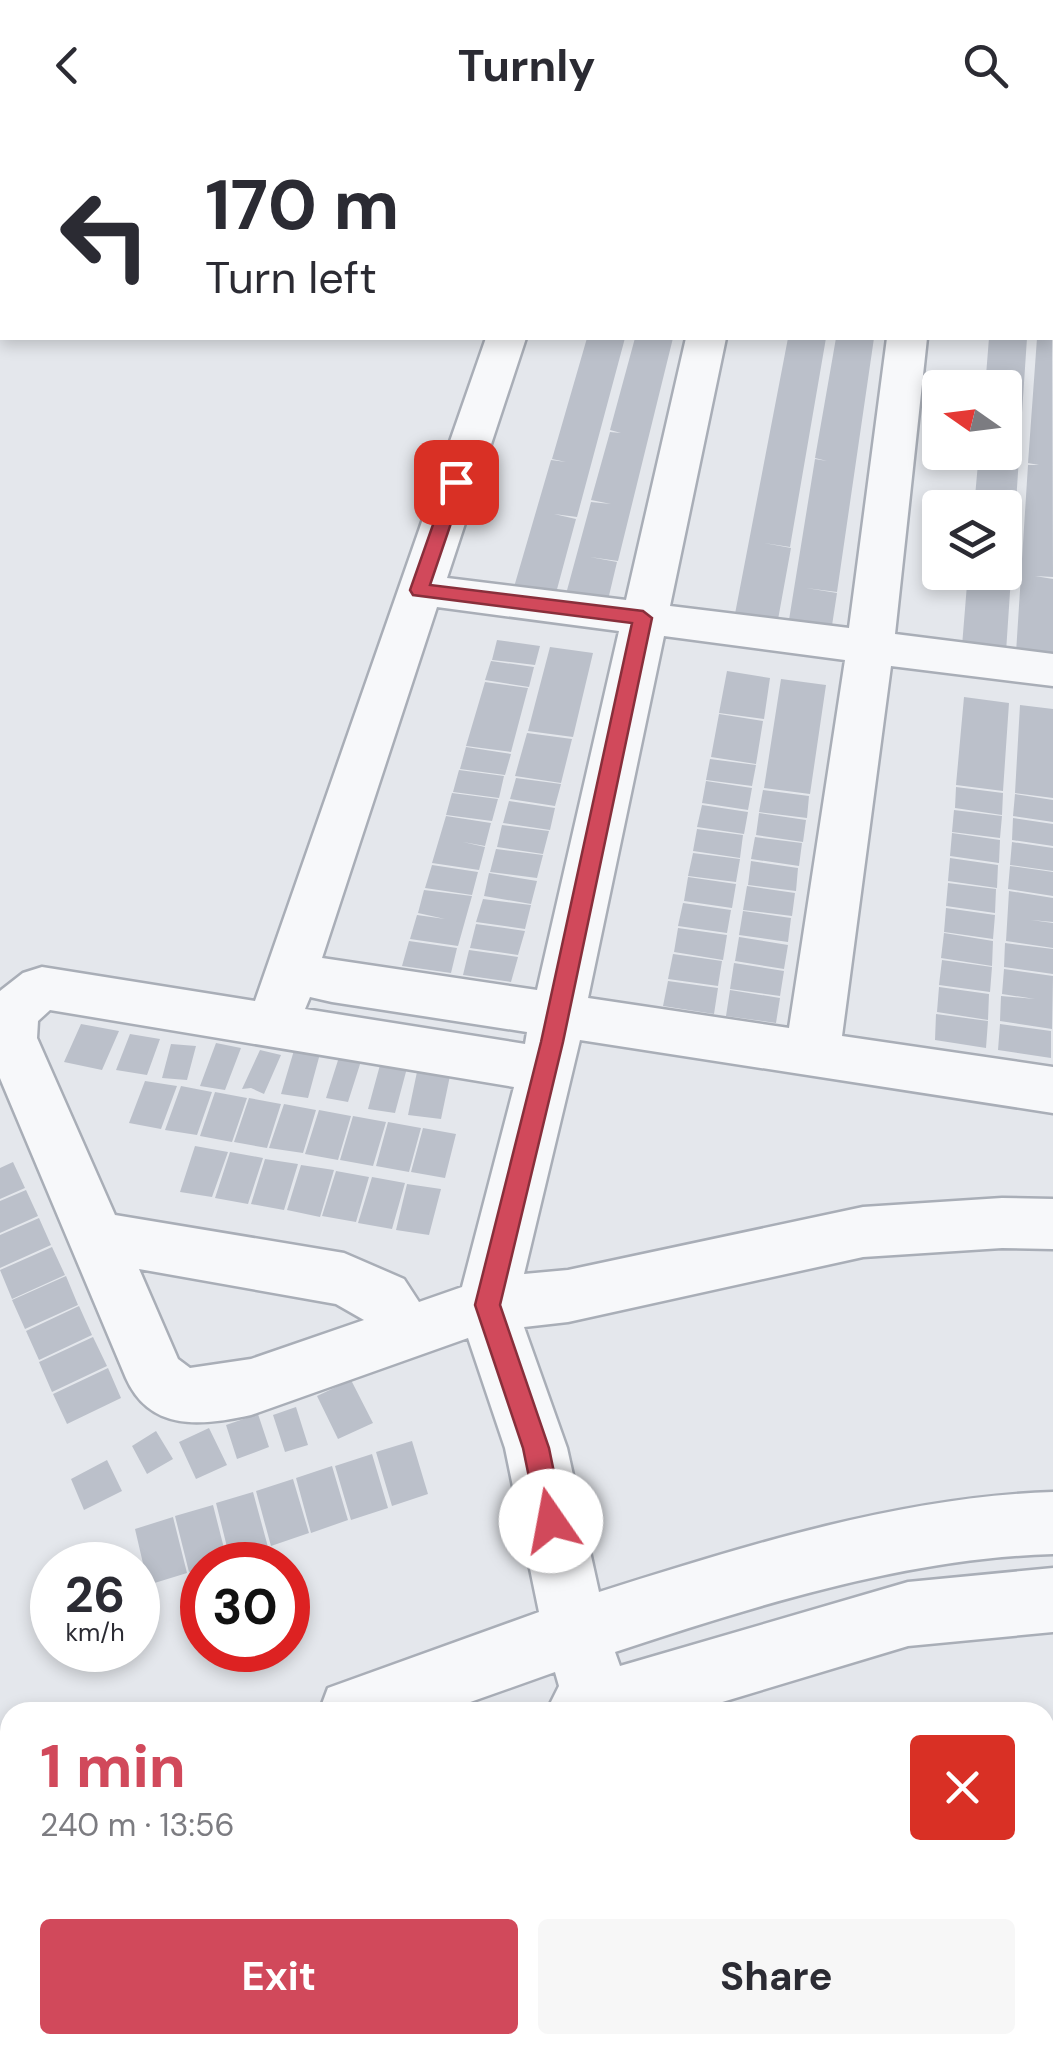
<!DOCTYPE html>
<html lang="en">
<head>
<meta charset="utf-8">
<style>
  body { margin:0; font-family:"DM Sans",sans-serif; background:#f7f7f7; color:#2b2b33; height:100vh; display:flex; flex-direction:column; font-size:38px; white-space:nowrap }
  * { box-sizing:border-box; margin:0 }
  p { font-size:32px; color:#7c7c81 }
  .icon { flex:none; width:55px; height:55px; fill:none; stroke:currentColor; stroke-width:2; stroke-linecap:round; stroke-linejoin:round }
  .map { position:relative; flex:1; overflow:hidden }
  .panel { position:absolute; left:0px; top:1572px; width:1055px; height:352px; display:flex; flex-direction:column; background:#fff; border-radius:30px 30px 0 0; box-shadow:0 5px 15px #0003 }
  .panel>* { flex:none }
  .guide { position:absolute; left:0px; top:0px; width:1055px; height:210px; box-shadow:0 5px 15px #0003; background:#fff; color:#2b2b33; overflow:hidden }
  .needle { width:65px; rotate:284deg }
  .tools { position:absolute; left:922px; top:240px; display:grid; gap:20px }
  .tools a { display:grid; place-items:center; width:100px; height:100px; border-radius:10px; background:#fff; box-shadow:0 5px 15px #0003; font-size:50px }
  .speed { position:absolute; left:30px; top:1412px; display:flex; gap:20px; font-size:50px; font-weight:700; text-align:center }
  .speed>* { display:grid; place-content:center; width:130px; height:130px; border-radius:50%; background:#fff; box-shadow:0 5px 15px #0003; line-height:1 }
  .speed small { font-size:25px; font-weight:400 }
  .speed .limit { border:15px solid #d22; background:#fff; color:#111 }
  .pin { position:absolute; display:grid; place-items:center; width:85px; height:85px; color:#fff; margin:-42px; border-radius:20px; box-shadow:0 5px 15px #0006 }
  .me { position:absolute; width:110px; margin:-55px; rotate:348deg; stroke-linejoin:round; filter:drop-shadow(0 0 8px #0008) }
  .turn { display:flex; align-items:center; gap:35px; height:210px; padding:0 40px; font-size:45px }
  .turn .icon { width:130px; height:130px; stroke-width:2.5 }
  .turn b { display:block; font-size:70px; line-height:85px }
  .round { display:grid; place-items:center; flex:none; width:105px; height:105px; border-radius:10px; background:#f7f7f7 }
  .headline { display:flex; align-items:center; justify-content:space-between; height:170px; padding:0 40px }
  h1 { font-size:60px; font-weight:700; line-height:75px; color:#d1495b }
  .primary-button { display:flex; gap:20px; margin-top:auto; padding:20px 40px }
  .primary-button a { flex:1; height:115px; border-radius:10px; background:#d1495b; color:#fff; font-size:40px; font-weight:700; line-height:115px; text-align:center }
  .primary-button a+a { background:#f7f7f7; color:#2b2b33 }
  header { display:flex; justify-content:space-between; align-items:center; height:130px; padding:0 40px; background:#fff; font-size:45px; font-weight:700 }
  .map>svg:first-child { display:block }
  .building { fill:#bbc0ca }
  .lines { fill:none; stroke-linecap:round; stroke-linejoin:round }
  .street-casing { stroke:#a9aeb7; stroke-width:5 }
  .street { fill:#f7f8fa; fill-rule:evenodd }
  .route { fill:#d1495b; stroke:#882f3b; stroke-width:2.5 }
</style>
</head>
<body>
<header><svg class="icon" aria-label="back" viewBox="0 0 24 24"><path d="M15 5l-7 7 7 7"/></svg>Turnly<svg class="icon" aria-label="search" viewBox="0 0 24 24"><circle cx="10" cy="10" r="6"/><path d="M15 15l6 6"/></svg></header>
<div class="map">
<svg width="1053" height="1923" viewBox="0 0 1053 1923">
  <rect width="100%" height="100%" fill="#e4e7ec"/>
  <path class="building" d="M587,208H625L577,387L554,384L576,389L556,463L514,457L551,330L566,332L552,329Z
    M635,208H673L618,431L590,427L617,432L608,470L566,464L591,372L611,374L591,370L610,302L621,303L610,300Z
    M788,208H826L790,417L764,413L791,418L777,495L734,489Z
    M836,208H874L837,462L806,458L837,463L831,502L788,496L815,329L827,331L815,328Z
    M989,208H1027L1006,522L962,516L968,442H1005V378H974L979,322H1005V258H985Z
    M1037,208H1052L1053,447L1035,446L1053,449V528L1016,523L1028,335H1039L1028,333Z
    M497,510L540,516L535,535L492,530Z
    M550,517L593,523L573,607L528,601Z
    M491,531L534,537L529,557L485,550Z
    M727,541L770,548L764,589L719,583Z
    M781,549L826,555L810,664L764,658Z
    M485,552L528,558L511,622L466,616Z
    M964,567L1009,573L1003,661L956,655Z
    M1020,575L1053,579V668L1015,663Z
    M719,584L763,591L756,634L711,627Z
    M527,603L572,609L561,653L515,646Z
    M466,617L511,624L505,645L460,639Z
    M710,629L756,635L752,656L706,650Z
    M459,640L504,646L499,668L453,662Z
    M516,648L561,654L555,676L510,669Z
    M706,651L752,658L748,680L702,673Z
    M956,657L1003,663L1002,685L955,678Z
    M763,660L809,666L807,688L759,682Z
    M452,663L498,669L492,691L446,685Z
    M1015,664L1053,670V692L1013,686Z
    M509,671L555,678L550,700L503,693Z
    M702,675L748,682L744,704L697,697Z
    M954,680L1002,686L1000,708L952,702Z
    M759,683L806,690L803,712L756,705Z
    M446,686L491,693L485,716L463,712L485,717L479,740L432,733Z
    M1013,688L1053,694V716L1012,710Z
    M502,695L549,701L543,724L497,717Z
    M697,699L743,705L740,728L693,721Z
    M952,703L1000,710L999,733L950,726Z
    M755,707L802,713L799,736L751,729Z
    M1012,712L1053,718V741L1010,735Z
    M496,719L543,725L537,748L490,742Z
    M693,723L740,729L736,752L688,746Z
    M950,728L998,735L997,758L948,751Z
    M751,731L798,738L796,761L748,755Z
    M432,735L478,742L472,765L425,758Z
    M1010,736L1053,742V766L1008,759Z
    M489,743L537,751L531,774L484,766Z
    M688,747L736,754L732,778L684,771Z
    M948,753L996,759L995,783L946,776Z
    M747,756L795,763L792,786L743,780Z
    M424,760L472,766L458,816L410,809L417,785L445,789L418,783Z
    M1009,761L1053,768V792L1031,790L1053,793V818L1006,811Z
    M483,769L531,775L525,799L476,792Z
    M683,773L731,780L727,803L678,796Z
    M946,778L995,785L993,809L944,802Z
    M743,781L791,788L788,812L739,805Z
    M476,794L525,801L518,825L470,818Z
    M678,798L727,805L723,830L674,822Z
    M944,803L993,811L992,836L941,828Z
    M739,807L788,815L784,839L735,831Z
    M409,811L457,818L451,843L402,836Z
    M1005,813L1053,819V844L1004,837Z
    M469,820L518,827L511,852L463,845Z
    M673,824L722,831L718,856L668,849Z
    M942,830L992,837L990,862L939,855Z
    M734,833L784,841L780,866L730,859Z
    M1004,839L1053,846L1052,899L1000,891L1001,866L1035,869L1002,864Z
    M668,851L718,858L714,884L663,876Z
    M939,857L989,864L988,890L937,882Z
    M730,860L780,868L776,893L726,886Z
    M936,884L988,891L986,918L935,910Z
    M81,894L119,901L102,940L64,932Z
    M1000,894L1051,901V928L998,920Z
    M130,904L160,909L147,945L116,940Z
    M216,913L241,918L225,960L200,956Z
    M171,914L196,916L187,950L162,948Z
    M295,917L321,920L308,968L281,964Z
    M260,920L281,925L264,964L251,958L242,959Z
    M340,924L362,928L348,972L326,968Z
    M380,935L407,938L395,983L368,979Z
    M418,937L451,941L441,989L408,985Z
    M145,951L177,956L161,999L129,993Z
    M181,956L212,962L197,1005L165,1000Z
    M215,962L247,968L232,1012L200,1006Z
    M249,968L281,974L267,1018L234,1012Z
    M284,974L316,980L303,1023L269,1018Z
    M319,980L351,986L338,1030L305,1024Z
    M353,986L386,992L373,1036L340,1030Z
    M388,992L421,998L409,1042L376,1036Z
    M423,998L456,1004L445,1048L411,1042Z
    M195,1016L228,1022L212,1067L180,1062Z
    M230,1022L263,1028L248,1074L215,1068Z
    M265,1029L298,1034L284,1080L251,1074Z
    M13,1032L25,1058L0,1069V1038Z
    M301,1035L334,1040L320,1087L287,1080Z
    M336,1041L369,1047L356,1092L322,1086Z
    M372,1047L405,1053L392,1099L358,1093Z
    M407,1054L441,1059L429,1105L396,1100Z
    M26,1060L38,1086L0,1103V1071Z
    M39,1088L51,1115L0,1138V1105Z
    M52,1117L65,1145L12,1169L0,1140Z
    M66,1146L78,1175L25,1199L12,1170Z
    M79,1176L92,1205L39,1230L26,1201Z
    M93,1207L107,1236L52,1262L39,1232Z
    M108,1238L121,1268L67,1294L53,1264Z
    M351,1250L373,1293L338,1309L317,1266Z
    M296,1277L308,1315L285,1322L273,1285Z
    M258,1284L269,1317L237,1329L226,1295Z
    M209,1298L227,1335L196,1349L179,1312Z
    M156,1301L173,1329L147,1344L132,1316Z
    M412,1311L428,1364L392,1376L376,1322Z
    M372,1324L388,1378L351,1390L335,1336Z
    M107,1330L122,1361L84,1380L71,1349Z
    M332,1336L348,1390L311,1403L296,1348Z
    M293,1349L309,1403L271,1416L256,1361Z
    M253,1362L268,1417L230,1429L216,1373Z
    M213,1375L227,1430L189,1442L175,1386Z
    M173,1387L187,1443L148,1455L135,1399Z"/>
  <g class="lines">
    <defs>
      <path id="street" d="M982,0H1018V2H982Z
        M1052,139H1053V163H1052Z
        M486,208H526L447,448L626,470L686,208H726L670,476L849,498L887,208H927L895,504L1053,524V556L891,536L842,906L1053,937V983L580,910L524,1144L568,1140L863,1077L1002,1068L1053,1069V1119L1002,1118L863,1127L568,1192L524,1197L567,1318L599,1462C745,1416 899,1367 1053,1362V1424C905,1428 755,1476 615,1522L620,1536L908,1452L1053,1438V1502L908,1516L689,1582H546L559,1556L555,1542L442,1582H319L328,1558L539,1482L505,1318L468,1208L251,1285C202,1296 150,1302 126,1248L0,948V861L23,843L42,837L255,871ZM437,477L619,501L537,860L322,828ZM664,506L845,530L789,898L588,868ZM310,867L332,872L527,902L525,914L305,879ZM50,880L514,957L462,1157L419,1172L404,1149L344,1123L115,1085L37,908L38,891ZM139,1139L336,1174L364,1190L251,1229L190,1238L178,1229Z
        M10,1675V1805L0,1809V1679Z
        M1053,1858V1923H1019L1016,1915H1045V1860Z
        M635,1915H709L710,1923H636Z
        M905,1915H1009L1006,1923H902Z"/>
    </defs>
    <use href="#street" class="street-casing"/>
    <use href="#street" class="street"/>
  </g>
  <path class="route" d="M456,346L465,352L430,455L643,481L652,488L563,912L500,1175L549,1318L564,1391L561,1400L551,1404L542,1400L538,1391L523,1318L475,1175L541,912L632,493L413,465L410,460L448,352Z"/>
</svg>
<div class="tools">
<a><svg class="needle" viewBox="-14 -14 28 28"><path d="M0-13l5 13h-10z" fill="#e53935"/><path d="M0 13l5-13h-10z" fill="#7c7c81"/></svg></a>
<a><svg class="icon" aria-label="layers" viewBox="0 0 24 24"><path d="M12 4l9 5-9 5-9-5zM3 14l9 5 9-5"/></svg></a>
</div>
<div class="speed"><div>26<small>km/h</small></div><div class="limit">30</div></div>
<div class="pin" style="left:456px;top:352px;background:#d93025"><svg class="icon" aria-label="arrive" viewBox="0 0 24 24"><path d="M6 21V4h12l-3 4 3 4H6"/></svg></div>
<svg class="me" style="left:551px;top:1391px" viewBox="-20 -20 40 40"><circle r="19" fill="#fff"/><path d="M0-13L10 11 0 6-10 11z" fill="#d1495b"/></svg>
<div class="guide">
<div class="turn"><svg class="icon" aria-label="left" viewBox="0 0 24 24"><path d="M17 20v-9H6M10 6l-5 5 5 5"/></svg><div><b>170 m</b>Turn left</div></div>
</div>
<section class="panel">
<div class="headline"><div><h1>1 min</h1><p>240 m · 13:56</p></div><a class="round" style="background:#d93025;color:#fff"><svg class="icon" aria-label="close" viewBox="0 0 24 24"><path d="M6 6l12 12M18 6L6 18"/></svg></a></div>
<div class="primary-button"><a>Exit</a><a>Share</a></div>
</section>
</div>
</body>
</html>
